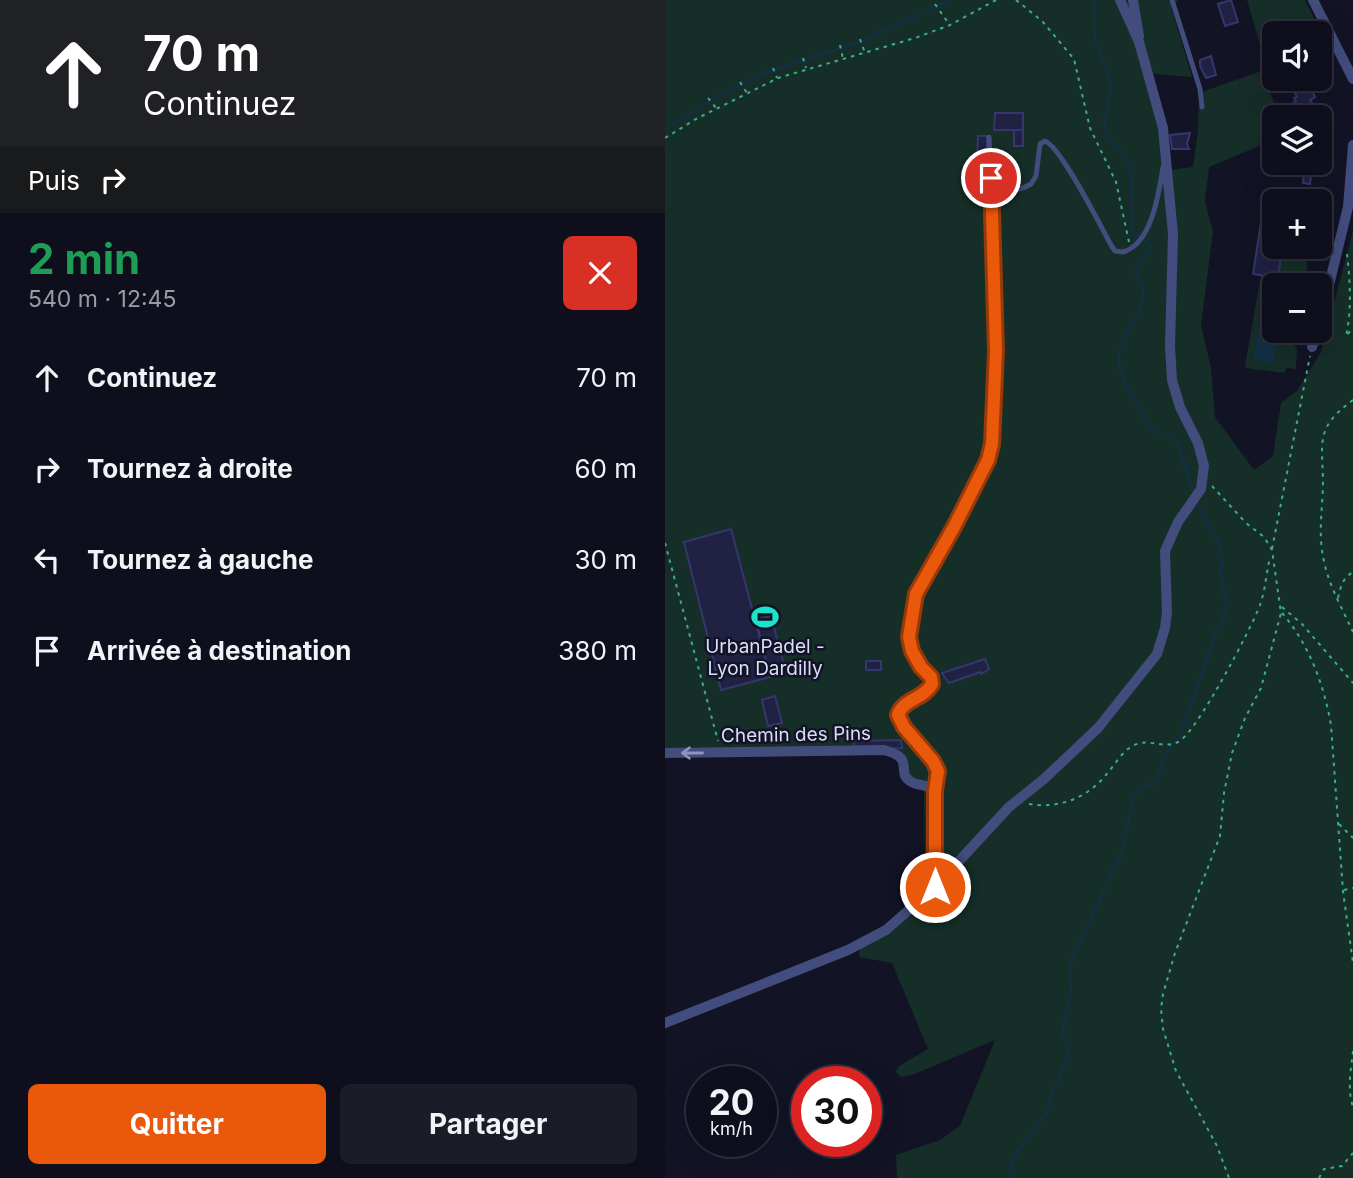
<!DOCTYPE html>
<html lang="fr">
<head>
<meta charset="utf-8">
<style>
  body { margin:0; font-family:Inter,sans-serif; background:#1c1c29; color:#f1f3f6; height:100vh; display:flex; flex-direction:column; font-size:26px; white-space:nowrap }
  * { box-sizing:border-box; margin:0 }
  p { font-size:23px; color:#9b9ca3 }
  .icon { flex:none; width:38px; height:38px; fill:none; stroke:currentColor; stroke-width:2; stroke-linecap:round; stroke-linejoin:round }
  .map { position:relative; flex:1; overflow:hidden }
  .drawer { display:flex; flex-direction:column; background:#0e0e1c; width:665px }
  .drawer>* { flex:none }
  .hud { background:#202124; color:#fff; overflow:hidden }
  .controls { position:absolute; left:597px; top:21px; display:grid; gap:14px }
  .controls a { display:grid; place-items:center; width:70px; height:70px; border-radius:10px; background:#0e0e1c; box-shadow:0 7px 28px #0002,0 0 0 2px #2e2e3b; font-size:35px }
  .speed { position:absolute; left:21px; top:1066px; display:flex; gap:14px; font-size:35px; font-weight:700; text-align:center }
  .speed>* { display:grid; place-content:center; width:91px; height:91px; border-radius:50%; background:#0e0e1c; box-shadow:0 7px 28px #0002,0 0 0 2px #2e2e3b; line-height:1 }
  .speed small { font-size:18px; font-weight:400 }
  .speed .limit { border:10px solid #d22; background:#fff; color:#111 }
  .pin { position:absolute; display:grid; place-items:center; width:60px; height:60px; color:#fff; margin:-30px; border:4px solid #fff; border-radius:50%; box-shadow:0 2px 7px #0007 }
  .me { position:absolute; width:77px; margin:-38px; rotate:0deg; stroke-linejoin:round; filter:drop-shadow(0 0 5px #0008) }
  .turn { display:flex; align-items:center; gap:24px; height:147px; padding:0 28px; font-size:32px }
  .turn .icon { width:91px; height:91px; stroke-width:2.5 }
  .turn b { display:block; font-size:49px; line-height:60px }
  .then { display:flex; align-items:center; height:66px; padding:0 28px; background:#0003; gap:14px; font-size:26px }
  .round { display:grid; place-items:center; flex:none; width:74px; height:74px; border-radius:10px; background:#1c1c29 }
  .head { display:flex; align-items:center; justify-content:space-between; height:119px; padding:0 28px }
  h1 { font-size:42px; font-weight:700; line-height:52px; color:#1e9e55 }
  .action { display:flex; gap:14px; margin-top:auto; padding:14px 28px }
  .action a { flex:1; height:80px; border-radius:10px; background:#ea580c; color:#fff; font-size:28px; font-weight:700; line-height:80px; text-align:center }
  .action a+a { background:#1c1c29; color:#f1f3f6 }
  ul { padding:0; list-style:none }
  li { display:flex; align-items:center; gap:21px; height:91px; padding:0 28px }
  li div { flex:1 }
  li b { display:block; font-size:26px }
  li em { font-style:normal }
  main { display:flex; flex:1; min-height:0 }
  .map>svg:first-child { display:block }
  .green { fill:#162e28 }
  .water { fill:#122f43 }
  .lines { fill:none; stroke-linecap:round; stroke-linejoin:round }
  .stream { stroke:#122f43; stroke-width:2.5 }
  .building { fill:#202143; stroke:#35366d; stroke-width:2 }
  .path { stroke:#3eab8c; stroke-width:2; stroke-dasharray:3.5 5; stroke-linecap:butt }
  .lane { stroke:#424d7e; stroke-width:5 }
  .street { stroke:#424d7e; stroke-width:10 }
  .oneway { stroke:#8e95bc }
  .route-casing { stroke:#983908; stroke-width:18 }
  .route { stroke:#ea580c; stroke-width:12 }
  .labels { text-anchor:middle; stroke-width:5; stroke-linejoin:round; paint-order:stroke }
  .poi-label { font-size:19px; fill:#daddfb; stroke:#121325 }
  .street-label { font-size:19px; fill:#daddfb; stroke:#121325 }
</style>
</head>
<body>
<main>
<section class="drawer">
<div class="hud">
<div class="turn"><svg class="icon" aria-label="ahead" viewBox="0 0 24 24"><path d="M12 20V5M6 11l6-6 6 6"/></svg><div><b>70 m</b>Continuez</div></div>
<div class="then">Puis<svg class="icon" aria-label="right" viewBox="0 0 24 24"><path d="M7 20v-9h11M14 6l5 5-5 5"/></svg></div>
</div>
<div class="head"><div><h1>2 min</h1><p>540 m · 12:45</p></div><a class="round" style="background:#d93025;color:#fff"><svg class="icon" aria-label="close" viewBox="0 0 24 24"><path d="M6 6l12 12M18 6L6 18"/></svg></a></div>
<ul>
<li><svg class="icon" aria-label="ahead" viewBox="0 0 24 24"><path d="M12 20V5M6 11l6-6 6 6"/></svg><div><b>Continuez</b></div><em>70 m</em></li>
<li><svg class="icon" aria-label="right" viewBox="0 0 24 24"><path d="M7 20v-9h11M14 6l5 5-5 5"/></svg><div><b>Tournez à droite</b></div><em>60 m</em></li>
<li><svg class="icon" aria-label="left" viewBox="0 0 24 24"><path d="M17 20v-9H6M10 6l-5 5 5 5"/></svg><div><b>Tournez à gauche</b></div><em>30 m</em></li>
<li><svg class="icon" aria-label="arrive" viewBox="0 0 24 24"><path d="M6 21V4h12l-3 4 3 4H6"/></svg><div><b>Arrivée à destination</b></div><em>380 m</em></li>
</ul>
<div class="action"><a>Quitter</a><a>Partager</a></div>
</section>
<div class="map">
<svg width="688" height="1178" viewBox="0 0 688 1178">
  <rect width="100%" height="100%" fill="#121325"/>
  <path class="green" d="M0,0H514L506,7L527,77L480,73L494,127L497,171L528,167L533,130L534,93L602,69L582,0H640L665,50L655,57L654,33H609V79H620L604,90L615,117H609V147L594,146L544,167L540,201L548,232L536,325L546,368L550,417L589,470L608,456L616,403L632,391L656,352L688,231V1178H232L231,1155L275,1140L295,1126L330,1040L247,1075L236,1077L231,1072L234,1066L263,1049L227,963L194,957L195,944L244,911L260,876L259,785L247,783L233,754L0,753Z
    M616,257L643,258L639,285H609V331H632L630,347L632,349L631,369L622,368L619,373L581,368L580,366L596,275L613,278Z"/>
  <path class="water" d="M594,328L613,331L608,364L588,360Z"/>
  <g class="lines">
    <path class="stream" d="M429,0L430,41L443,72L446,86L439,124L444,140L459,154L466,171V226L469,234L486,244C485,255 472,259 470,270C472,277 478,282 478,290C481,313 452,334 454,361C455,384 475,406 484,426C492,436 504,433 512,442L528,492
      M0,130L41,103L89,78L114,68L200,40L284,0
      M345,1178L347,1159L382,1112L387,1093L404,1055L403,1046L397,1035L406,990L405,964L457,851L468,800L474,788L491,783L501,753L515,736L552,630C569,607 559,598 556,573C556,567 558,562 557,557C554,537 539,519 531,502"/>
  </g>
  <path class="building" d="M566,0L573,22L560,26L553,4Z
    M546,56L551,75L541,78L535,66V60Z
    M639,88L642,92L646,89L650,97L645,100L650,107L634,116L628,103L631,101L629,98L632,97L630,93Z
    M330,113H358V130H329Z
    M349,130H358V146H349Z
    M525,133L522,144L524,149H507L505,135Z
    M313,136H322V156H312Z
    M640,164L647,165L645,184L638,183Z
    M596,223L609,224L608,256L616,257L613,278L588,274Z
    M66,529L105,677L56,690L19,542Z
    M106,616L119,665L103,669L91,620Z
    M320,659L324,669L316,674L315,672L284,683L277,673Z
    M201,661H216V670H201Z
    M110,696L117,723L103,726L97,700Z
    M236,740L237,748L189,749V741Z"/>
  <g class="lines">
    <path class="path" d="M351,0L377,21L409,59L425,128L451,182L464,242
      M270,4L284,24
      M195,39L200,53
      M175,45L178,59
      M138,58L141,68
      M108,68L112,78
      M75,82L82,93
      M43,98L51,108
      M0,138L31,119L113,78L250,38L285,25L331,0
      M682,254C685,280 687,310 681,336L688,328
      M688,400C651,427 657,440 658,480C658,505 653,531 658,556C662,582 677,608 688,632
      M547,486L581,523L599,537L607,550L616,613L596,688L580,718L567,753L559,793L555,836L510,953L498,994L496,1009L498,1029L511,1071L552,1146L564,1178
      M0,543L53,741
      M607,549L645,356
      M673,598C676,586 677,579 688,572
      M617,607L637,624L688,683
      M617,613C644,644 659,685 666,725L678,891L688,963
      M364,804C394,809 422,798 441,775C449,766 456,753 466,747C482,736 497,750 513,742C531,734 587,627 595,605C600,591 601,576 604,562L607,558
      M674,824L688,838
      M679,890L688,888
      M688,1051C686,1069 682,1089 688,1107
      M654,1178L659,1169L677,1166L688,1153"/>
    <path class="lane" d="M507,0L535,89L537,107
      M327,185C339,193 353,192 366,184L371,176L375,144L380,141C396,147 435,225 446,245L450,251L458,252C487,244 494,192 498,167
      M270,791C271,784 273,776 272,769C267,752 241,736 233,715C238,699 259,699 267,684L266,677C255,666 244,652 244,636C242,580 306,511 323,457C331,431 329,403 330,377C333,297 327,217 324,137"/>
    <path class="street" d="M468,0L474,36
      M648,0L688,79
      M654,326L683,207L688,145
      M647,347L653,331
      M0,753L219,750C252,759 230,771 245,781C253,787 262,783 270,791V887
      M0,1023L183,950L221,930L270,887L344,807L379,779L433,728L492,654L500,628L502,612L500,551L513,522L536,489L539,466L533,443L515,407L507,380L505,346L508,234L498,128L474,42L455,0"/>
  </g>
  <defs><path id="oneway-shaft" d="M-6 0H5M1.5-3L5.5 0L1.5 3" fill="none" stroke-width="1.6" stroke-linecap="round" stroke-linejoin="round" transform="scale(1.75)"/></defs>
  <use class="oneway" href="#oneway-shaft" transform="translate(27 753) rotate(-180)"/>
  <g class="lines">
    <defs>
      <path id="route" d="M270,887V791L273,771L268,761L239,727L233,715C238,699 259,699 267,684L266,677L256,667L247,651L244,637L251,594L289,527L323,460L327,444L331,351L326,178"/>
    </defs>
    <use href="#route" class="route-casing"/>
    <use href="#route" class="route"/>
  </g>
  <defs>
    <symbol id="stadium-bare" viewBox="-9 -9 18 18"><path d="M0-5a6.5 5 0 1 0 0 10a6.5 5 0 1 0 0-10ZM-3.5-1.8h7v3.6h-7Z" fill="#1ce4cc" stroke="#121325" stroke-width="2.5" paint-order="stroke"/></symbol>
  </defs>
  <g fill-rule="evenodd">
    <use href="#stadium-bare" x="81" y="598" width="38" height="38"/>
  </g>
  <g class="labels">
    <g class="poi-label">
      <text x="100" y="653">UrbanPadel -<tspan x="100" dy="22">Lyon Dardilly</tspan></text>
    </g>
    <g class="street-label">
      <text transform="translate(131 734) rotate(-1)" y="7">Chemin des Pins</text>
    </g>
  </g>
</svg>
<div class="controls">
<a><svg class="icon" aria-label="sound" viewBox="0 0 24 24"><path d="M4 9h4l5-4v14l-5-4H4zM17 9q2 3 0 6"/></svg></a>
<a><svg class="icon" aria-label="layers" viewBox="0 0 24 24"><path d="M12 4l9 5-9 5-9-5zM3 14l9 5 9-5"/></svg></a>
<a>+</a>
<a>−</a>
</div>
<div class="speed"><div>20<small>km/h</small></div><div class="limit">30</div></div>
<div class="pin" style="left:326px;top:178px;background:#d93025"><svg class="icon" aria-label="arrive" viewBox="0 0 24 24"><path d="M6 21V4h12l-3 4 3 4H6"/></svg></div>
<svg class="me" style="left:270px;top:887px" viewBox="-20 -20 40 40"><circle r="17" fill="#ea580c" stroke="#fff" stroke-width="3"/><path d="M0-11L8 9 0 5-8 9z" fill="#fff"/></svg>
</div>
</main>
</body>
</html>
